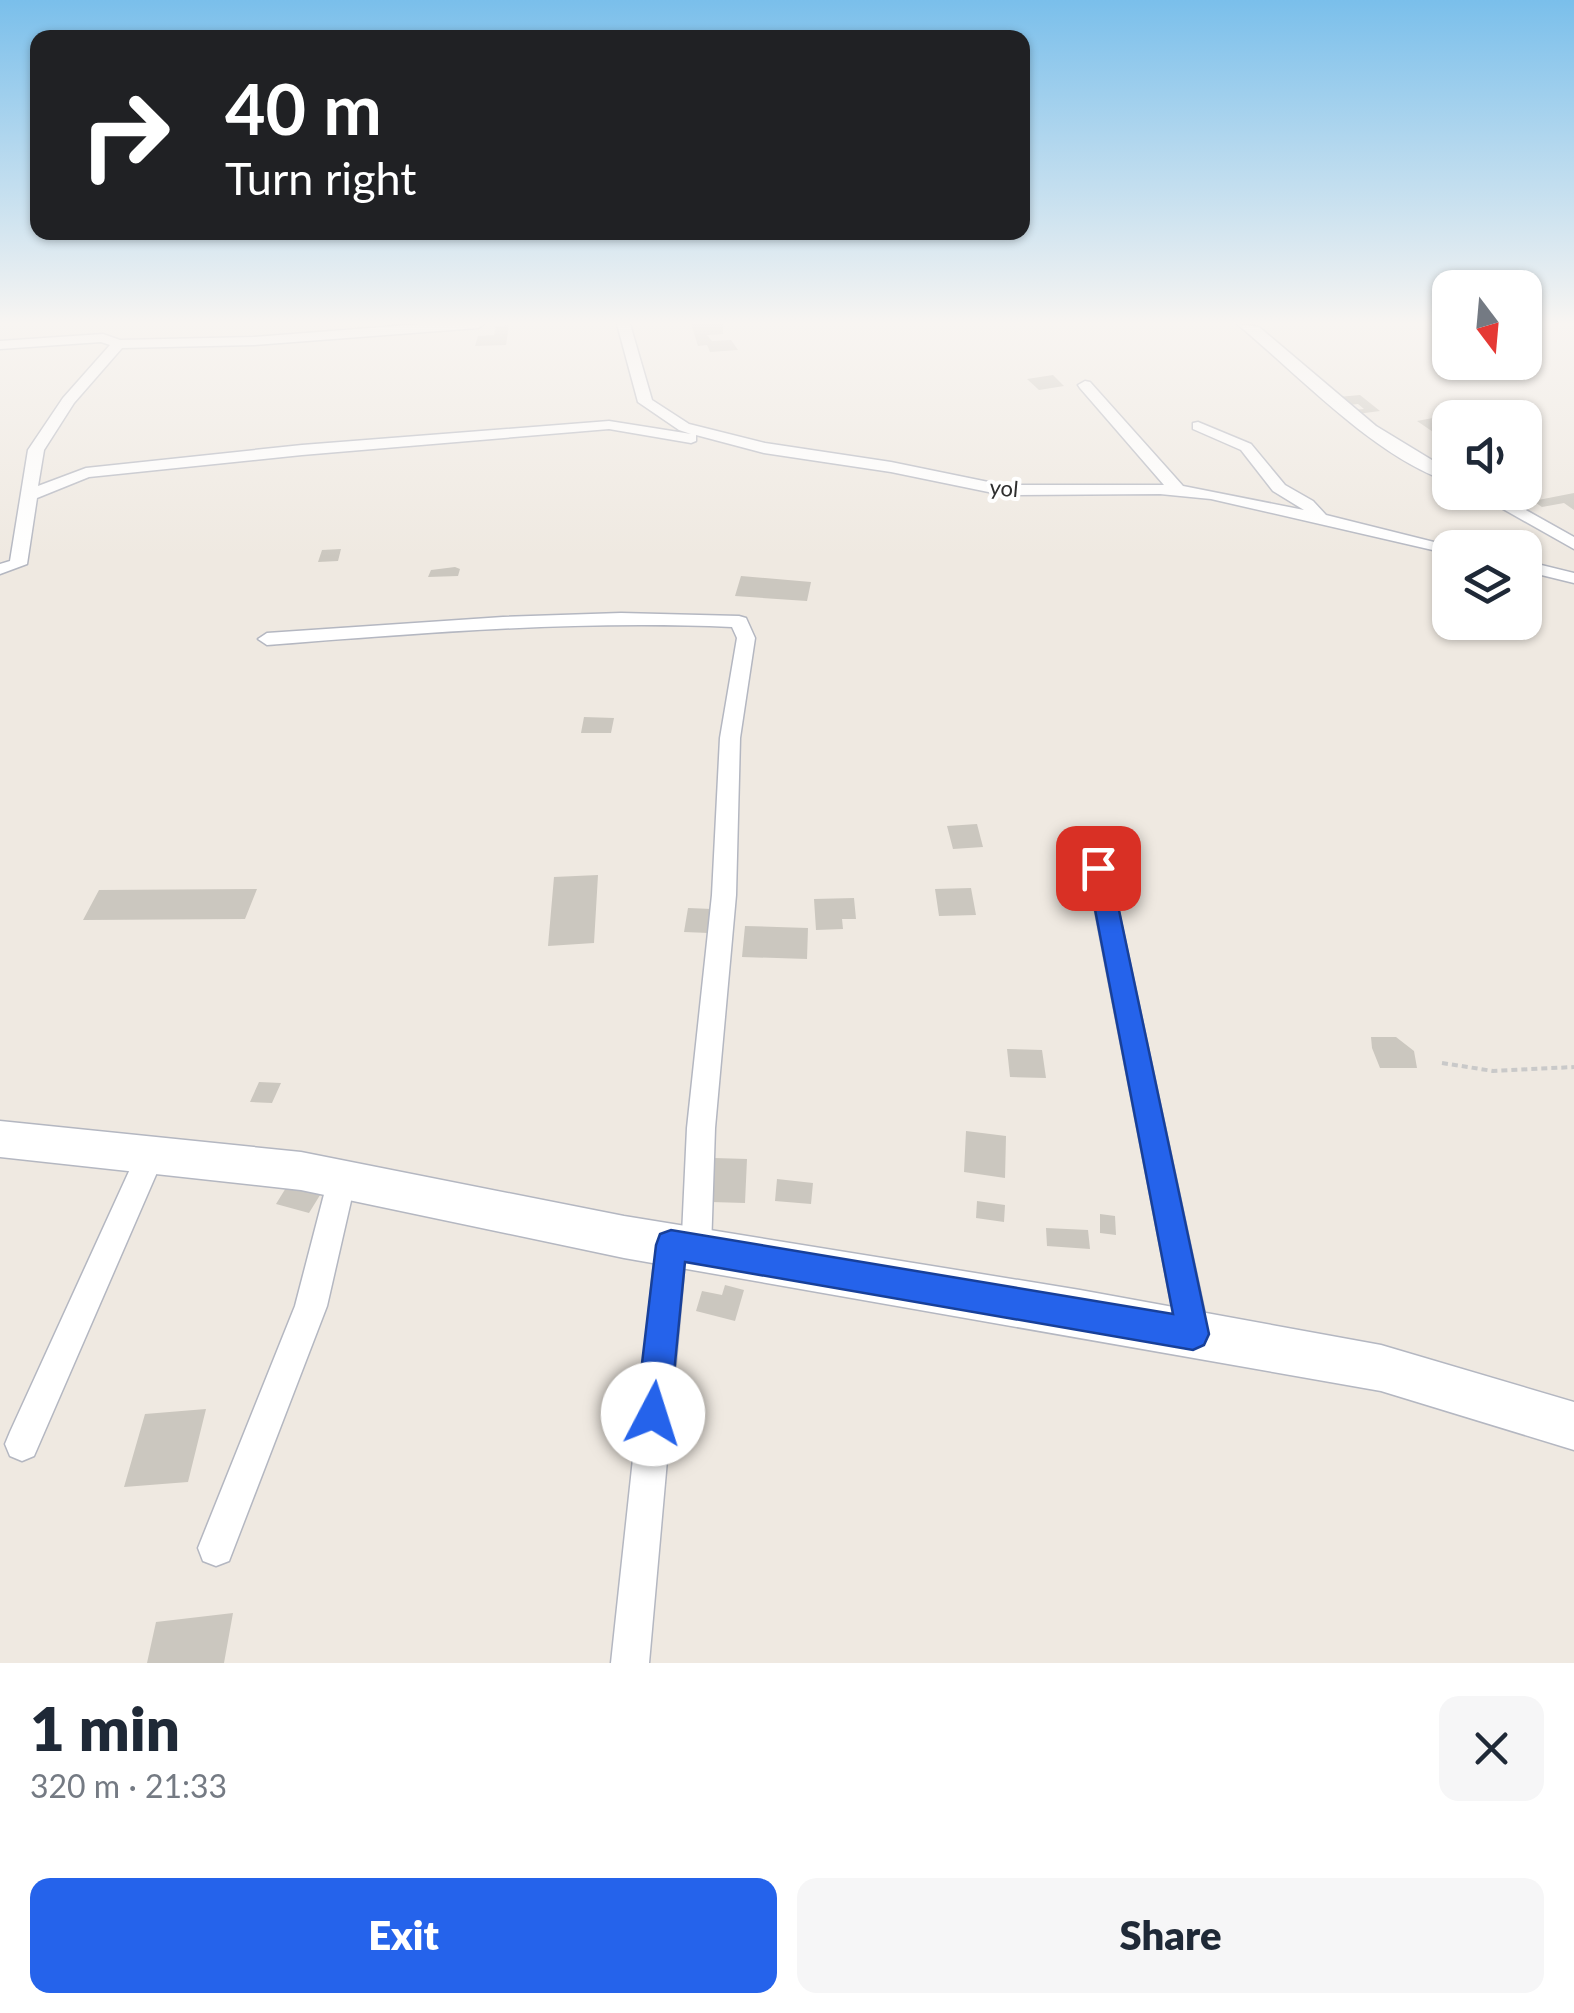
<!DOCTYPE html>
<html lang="en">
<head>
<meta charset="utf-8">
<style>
  body { margin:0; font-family:Lato,sans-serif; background:#f6f6f7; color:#1f2937; height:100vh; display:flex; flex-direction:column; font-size:38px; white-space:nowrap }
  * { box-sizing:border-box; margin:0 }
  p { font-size:32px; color:#747a83 }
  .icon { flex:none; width:55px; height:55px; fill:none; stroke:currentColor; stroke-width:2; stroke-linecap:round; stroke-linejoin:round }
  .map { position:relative; height:1663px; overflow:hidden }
  .side { display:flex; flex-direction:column; background:#fff; flex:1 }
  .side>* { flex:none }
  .hud { position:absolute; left:30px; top:30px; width:1000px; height:210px; border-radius:20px; box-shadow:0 2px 8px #0004; background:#202124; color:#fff; overflow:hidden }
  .needle { width:65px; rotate:164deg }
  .fabs { position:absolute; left:1432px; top:270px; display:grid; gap:20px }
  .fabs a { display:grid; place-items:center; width:110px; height:110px; border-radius:20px; background:#fff; box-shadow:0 2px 8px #0004; font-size:50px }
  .pin { position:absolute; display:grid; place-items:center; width:85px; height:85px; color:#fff; margin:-42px; border-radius:20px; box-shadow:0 5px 15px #0006 }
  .me { position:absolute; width:110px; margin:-55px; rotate:5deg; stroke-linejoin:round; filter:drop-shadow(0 0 8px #0008) }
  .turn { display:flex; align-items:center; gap:35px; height:210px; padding:0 30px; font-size:45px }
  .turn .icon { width:130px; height:130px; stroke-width:2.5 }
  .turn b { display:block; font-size:70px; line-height:85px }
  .round { display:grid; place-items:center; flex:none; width:105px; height:105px; border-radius:20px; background:#f6f6f7 }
  .summary { display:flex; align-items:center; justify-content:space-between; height:170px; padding:0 30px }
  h1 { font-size:60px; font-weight:800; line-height:75px }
  .cta { display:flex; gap:20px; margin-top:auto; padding:20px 30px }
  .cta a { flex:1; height:115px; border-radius:20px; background:#2563eb; color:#fff; font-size:40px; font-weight:800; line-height:115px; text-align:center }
  .cta a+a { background:#f6f6f7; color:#1f2937 }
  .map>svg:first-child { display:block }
  .building { fill:#cbc7bf }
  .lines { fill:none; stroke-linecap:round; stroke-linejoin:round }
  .street-casing { stroke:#b4b7c1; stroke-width:3 }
  .secondary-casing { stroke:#b4b7c1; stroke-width:3 }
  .path { stroke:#c9c9c9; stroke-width:4; stroke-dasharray:6 4; stroke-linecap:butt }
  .street { fill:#fff; fill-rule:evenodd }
  .secondary { fill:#fff; fill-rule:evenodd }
  .route { fill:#2563eb; stroke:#184099; stroke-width:2.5 }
  .labels { text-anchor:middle; stroke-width:8; stroke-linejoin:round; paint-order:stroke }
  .far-street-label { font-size:22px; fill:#2e2e2e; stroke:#fff }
</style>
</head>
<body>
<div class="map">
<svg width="1574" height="1663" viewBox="0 0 1574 1663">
  <rect width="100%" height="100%" fill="#efe9e1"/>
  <path class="building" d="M691,324H723V334L707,335L712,341L731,340L738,350L710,352L707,345L698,346Z
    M509,325L506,345L475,346L478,336L494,335L496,326Z
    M1053,375L1064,386L1039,390L1027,379Z
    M1360,395L1380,411L1357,414L1353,410L1364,409L1358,404L1348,405L1338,397Z
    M1443,416L1450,420V436L1442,438L1417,421Z
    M1574,493V510L1564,503L1542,507L1533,501Z
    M341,549L338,561L318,562L322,550Z
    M455,567L460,569L458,576L428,577L431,570Z
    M741,576L811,582L807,601L735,596Z
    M584,717L614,718L611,733H581Z
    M977,824L983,847L953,849L947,826Z
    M598,875L594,943L548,946L554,877Z
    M971,888L976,915L939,916L935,889Z
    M257,889L245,919L83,920L99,890Z
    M854,898L856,919H842L843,929L816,930L814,899Z
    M688,908L712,909L709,933L684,932Z
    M745,926L808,928L807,959L742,957Z
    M1371,1037H1396L1414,1051L1417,1068H1380L1372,1048Z
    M1007,1049L1042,1050L1046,1078L1010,1077Z
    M259,1082L281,1083L272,1103L250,1102Z
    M966,1131L1006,1136L1005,1178L964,1172Z
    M714,1158L747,1159L745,1203L711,1202Z
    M292,1178L325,1187L309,1213L276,1204Z
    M777,1179L813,1183L811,1204L775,1201Z
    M977,1201L1005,1205L1004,1222L976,1218Z
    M1100,1214L1115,1216L1116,1235L1100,1233Z
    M1046,1228L1088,1230L1090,1249L1047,1246Z
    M725,1285L744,1290L735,1321L696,1311L702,1291L722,1295Z
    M206,1409L188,1482L124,1487L145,1414Z
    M233,1613L224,1663H147L156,1622Z"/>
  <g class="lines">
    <defs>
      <path id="street" d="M422,324H484L478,328L254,345L122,348L74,403L44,450L38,486L86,468L302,445L609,421L691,434L679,430L638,402L617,324H630L652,400L689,424L765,443L891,462L1003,485H1164L1080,388L1078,385L1085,381L1090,382L1183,486L1304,510L1273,491L1241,450L1193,429V423L1198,422L1251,444L1285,485L1313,501L1326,515L1458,548H1450V554L1211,499L1160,494L1003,495L891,472L764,453L696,435V441L691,443L609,429L302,455L89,477L37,498L27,564L0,574V564L10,561L28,450L63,398L110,345L101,342L0,349V341L103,334L120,340L254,337Z
        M1237,324L1259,327L1376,426L1450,471V482C1375,458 1297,373 1237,324Z
        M1473,492H1494L1574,537V549Z
        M1525,561L1574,573V583L1525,571Z
        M621,613L739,616L746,618L755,638L740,738L736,895L715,1128L711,1249L707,1259L696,1264L685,1258L649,1663H611L656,1245L660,1235L671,1230L682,1235L687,1128L712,895L720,738L737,638L732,627C576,620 422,633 267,645L258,639L267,633L503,617Z
        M1092,830L1103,838L1209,1333L1204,1344L1193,1349L1182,1344L1177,1333L1081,838Z
        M151,1141L161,1145L165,1154L34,1456L22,1461L10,1456L5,1444L10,1432L141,1145Z
        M342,1166L352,1170L356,1179L327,1306L229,1561L216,1566L203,1561L198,1548L295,1306L328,1179L332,1170Z"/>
      <path id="secondary" d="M0,1121L301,1152L624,1216L1080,1290L1381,1345L1574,1402V1450L1381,1391L624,1258L301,1190L0,1157Z"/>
    </defs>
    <use href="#street" class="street-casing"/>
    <use href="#secondary" class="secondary-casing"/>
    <path class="path" d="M1442,1063L1493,1071L1574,1067"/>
    <use href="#street" class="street"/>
    <use href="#secondary" class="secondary"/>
  </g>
  <linearGradient id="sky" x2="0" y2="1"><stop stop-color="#7abfeb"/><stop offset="0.58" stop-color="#f8f5f2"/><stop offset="1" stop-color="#f8f5f2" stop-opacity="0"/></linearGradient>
  <rect width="1574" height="557" fill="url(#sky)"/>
  <path class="route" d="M1098,859L1110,868L1209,1334L1204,1345L1193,1350L685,1262L670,1414L665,1426L653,1431L641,1426L636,1414L656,1245L660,1234L671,1230L1173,1314L1087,868Z"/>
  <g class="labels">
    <g class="far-street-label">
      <text transform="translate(1004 488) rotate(5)" y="8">yol</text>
    </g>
  </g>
</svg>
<div class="fabs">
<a><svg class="needle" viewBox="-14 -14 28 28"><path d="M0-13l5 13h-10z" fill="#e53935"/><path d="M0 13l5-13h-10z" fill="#747a83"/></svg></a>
<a><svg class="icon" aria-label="sound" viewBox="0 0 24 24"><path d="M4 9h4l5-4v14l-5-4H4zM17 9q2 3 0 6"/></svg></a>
<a><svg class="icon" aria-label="layers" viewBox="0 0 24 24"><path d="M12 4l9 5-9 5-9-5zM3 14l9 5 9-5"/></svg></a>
</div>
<div class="pin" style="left:1098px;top:868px;background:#d93025"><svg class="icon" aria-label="arrive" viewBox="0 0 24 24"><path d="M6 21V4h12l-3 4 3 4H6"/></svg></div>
<svg class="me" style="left:653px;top:1414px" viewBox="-20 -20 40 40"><circle r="19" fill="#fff"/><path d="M0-13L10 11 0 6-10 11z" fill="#2563eb"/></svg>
<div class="hud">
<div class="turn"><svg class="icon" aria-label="right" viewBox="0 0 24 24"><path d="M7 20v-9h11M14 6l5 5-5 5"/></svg><div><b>40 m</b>Turn right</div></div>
</div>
</div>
<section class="side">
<div class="summary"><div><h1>1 min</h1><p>320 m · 21:33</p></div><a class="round"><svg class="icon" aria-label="close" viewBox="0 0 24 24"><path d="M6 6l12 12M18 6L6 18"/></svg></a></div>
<div class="cta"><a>Exit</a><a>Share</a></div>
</section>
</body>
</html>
